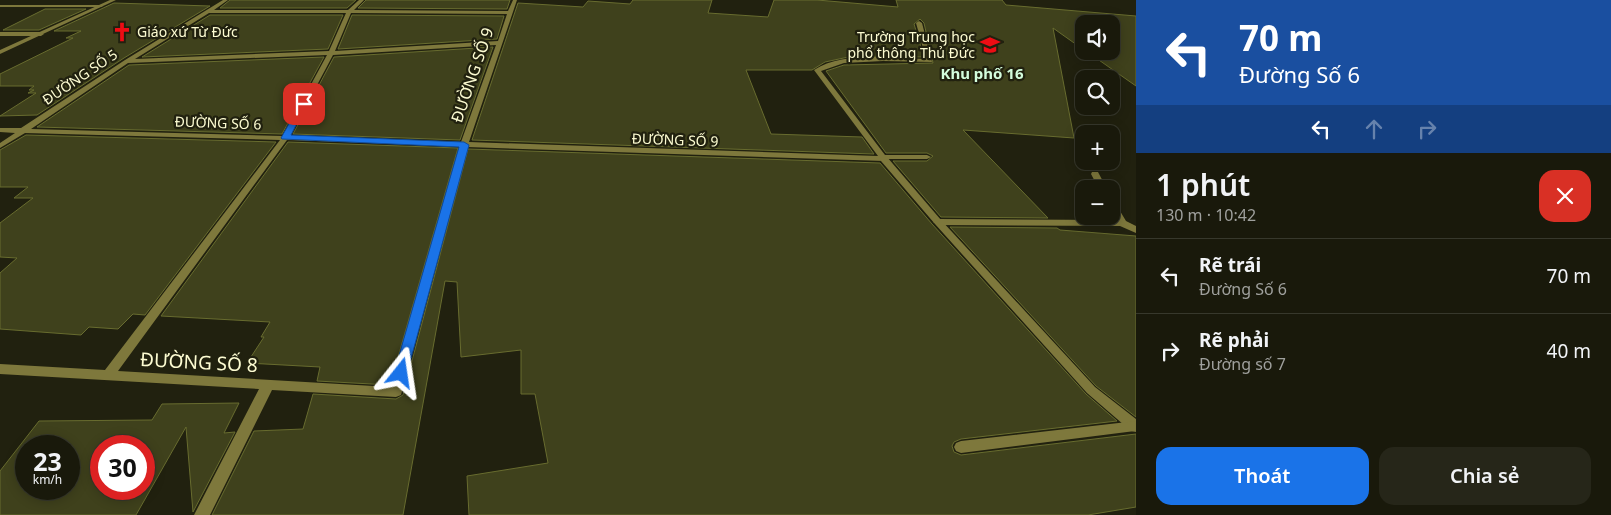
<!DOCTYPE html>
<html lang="vi">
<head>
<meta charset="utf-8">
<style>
  body { margin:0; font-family:"Noto Sans",sans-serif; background:#262619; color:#f1f3f6; height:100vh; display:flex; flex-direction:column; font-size:19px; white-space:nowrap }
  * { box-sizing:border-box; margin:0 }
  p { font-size:16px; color:#9fa09d }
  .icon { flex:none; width:28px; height:28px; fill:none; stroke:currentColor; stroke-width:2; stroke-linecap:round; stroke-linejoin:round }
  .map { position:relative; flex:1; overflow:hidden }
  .sheet { display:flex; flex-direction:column; background:#19190b; width:475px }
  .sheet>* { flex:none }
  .guide { background:#1a4fa0; color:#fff; overflow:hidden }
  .fabs { position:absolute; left:1075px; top:15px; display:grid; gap:10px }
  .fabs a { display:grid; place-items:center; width:45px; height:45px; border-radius:10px; background:#19190b; box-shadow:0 2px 12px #0003,0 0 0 1px #37382c; font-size:25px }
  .speed { position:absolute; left:15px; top:435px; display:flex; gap:10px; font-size:25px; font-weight:700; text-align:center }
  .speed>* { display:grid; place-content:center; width:65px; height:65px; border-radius:50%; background:#19190b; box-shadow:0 2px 12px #0003,0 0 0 1px #37382c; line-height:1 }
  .speed small { font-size:12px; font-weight:400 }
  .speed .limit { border:8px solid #d22; background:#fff; color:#111 }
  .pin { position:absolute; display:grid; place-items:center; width:42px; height:42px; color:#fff; margin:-21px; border-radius:10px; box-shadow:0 2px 8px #0006 }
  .me { position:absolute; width:55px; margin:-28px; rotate:15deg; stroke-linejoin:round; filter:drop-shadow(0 0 4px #0008) }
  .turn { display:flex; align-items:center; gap:18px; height:105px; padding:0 20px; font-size:22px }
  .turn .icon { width:65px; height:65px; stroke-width:2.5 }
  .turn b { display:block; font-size:35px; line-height:42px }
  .lanes { display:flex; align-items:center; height:48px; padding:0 20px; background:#0003; justify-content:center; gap:25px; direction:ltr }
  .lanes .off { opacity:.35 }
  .round { display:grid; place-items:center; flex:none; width:52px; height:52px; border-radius:15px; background:#262619 }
  .overview { display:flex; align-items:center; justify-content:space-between; height:85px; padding:0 20px }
  h1 { font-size:30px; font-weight:600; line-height:38px }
  .action { display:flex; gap:10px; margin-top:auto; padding:10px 20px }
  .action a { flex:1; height:58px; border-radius:15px; background:#1a73e8; color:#fff; font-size:20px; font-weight:600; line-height:58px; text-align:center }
  .action a+a { background:#262619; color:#f1f3f6 }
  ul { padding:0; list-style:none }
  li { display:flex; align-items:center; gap:15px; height:75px; padding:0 20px; border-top:1px solid #37382c }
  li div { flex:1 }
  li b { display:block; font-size:19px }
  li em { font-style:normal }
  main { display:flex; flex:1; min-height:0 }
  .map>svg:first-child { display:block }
  .building { fill:#3f411c; stroke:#686c2f; fill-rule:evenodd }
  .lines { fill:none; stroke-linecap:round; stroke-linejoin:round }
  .service { fill:#7e783c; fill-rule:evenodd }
  .minor { fill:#7e783c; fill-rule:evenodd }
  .route { fill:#1a73e8; stroke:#114b97 }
  .labels { text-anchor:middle; stroke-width:4.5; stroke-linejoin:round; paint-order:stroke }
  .far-poi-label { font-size:14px; fill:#fdfcd2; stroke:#21210f; text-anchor:start }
  .far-street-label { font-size:14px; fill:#fdfcd2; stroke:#21210f }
  .far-neighbourhood-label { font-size:15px; font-weight:bold; fill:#d4fddd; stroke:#21210f }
  .street-label { font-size:16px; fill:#fdfcd2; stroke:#21210f }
  .near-street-label { font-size:19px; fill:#fdfcd2; stroke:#21210f }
</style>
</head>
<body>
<main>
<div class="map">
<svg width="1136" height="515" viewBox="0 0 1136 515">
  <rect width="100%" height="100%" fill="#21210f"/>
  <path class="building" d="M230,0H356L347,8H220Z
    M366,0H510L507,9L358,8Z
    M633,0H712L708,13L768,17L774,0H817L898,7L896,0H1002L1006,5L1136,16V86L1086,51H1111V24H1084V50L1053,28L1074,138L963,130L1048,218L941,217L893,161H927L933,156L927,153H886L826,71L844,65L933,63L924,23L920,19L914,24L924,57L853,56L825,62L812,70H746L771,134L862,137L874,154L472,140L518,3L583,7L588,1L630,4Z
    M114,3L210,6L124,58L37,115L0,116L36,93H28L34,90H29L34,86H0V74L73,38H66L81,31H54Z
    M45,9H86L39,30H3Z
    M210,15H343L328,49L142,57Z
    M352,15L504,16L497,39L338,49Z
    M493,47L460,140L293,134L334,57Z
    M324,57L282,134L37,127L129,65Z
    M26,135L276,142L145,315L133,314L118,329L89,327L81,335L0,329V273L17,258L0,257V223L33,198H14L28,187H0V150Z
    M288,142L458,148L390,385L317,381L320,367L247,363L264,337H261L270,322L161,316Z
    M468,149L880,163L932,224L1086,394L1117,421L961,439L954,442L952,446L954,452L961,455L1136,434V507L1088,515H469L467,476L548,463L535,394H521V350L461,357L457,282L445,281L403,515H212L254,431L303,429L313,394L396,399L403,395Z
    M950,227L1057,228L1060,230L1136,236V417L1096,386Z
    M239,403L224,433L235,432L193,512L186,427L136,515H0V471L39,421L152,420L162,404ZM26,446H69V489H26ZM101,446H144V489H101Z"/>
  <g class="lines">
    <path class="service" d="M0,5H101L103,6L101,7H0Z
      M0,32H41L44,34L41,36H0Z
      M881,157H887L941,220L1095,387L1136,419V432L1131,431L1087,393L935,224L881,161Z"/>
    <path class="minor" d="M110,0H116L0,54V50Z
      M223,0H228L214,10H348L359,0H364L354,10L508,11L513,0H517L469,142L878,156L814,70C842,51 893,58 926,59L916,23L919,21L922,23L932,62L883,61L844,63L821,71L885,155H927L931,157L927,159H888L884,161L467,147L401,395L396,397L272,390L210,515H194L259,389L0,374V364L105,370L280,140L25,133L0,148V143L15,133L0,132V128H21L125,60ZM209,13H346L329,51L135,59ZM351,13L507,14L498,41L335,51ZM496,45L461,142L290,136L333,55ZM327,55L283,136L31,129L128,63ZM287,140L460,146L391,387L118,371Z
      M1092,172H1098L1107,189H1099L1091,174Z
      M1111,200L1114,201L1126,221L1136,226V233L1120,226L938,225L933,222L938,219L1116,220L1111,212Z
      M1136,421L1135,431L961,453L956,451L954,447L956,443L961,441Z"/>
  </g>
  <path class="route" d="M304,101L307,104L291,135L464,142L469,145L406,377L401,378L396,377L394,373L459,147L282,139L281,138L300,104Z"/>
  <defs>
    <symbol id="church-bare" viewBox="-9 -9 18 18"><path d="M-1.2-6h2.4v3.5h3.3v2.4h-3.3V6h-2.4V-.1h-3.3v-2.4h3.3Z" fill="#ed0d14" stroke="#21210f" stroke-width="2.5" paint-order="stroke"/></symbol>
    <symbol id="school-bare" viewBox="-9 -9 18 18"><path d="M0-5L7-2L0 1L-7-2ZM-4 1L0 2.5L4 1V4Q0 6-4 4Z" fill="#ed0d14" stroke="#21210f" stroke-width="2.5" paint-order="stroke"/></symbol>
  </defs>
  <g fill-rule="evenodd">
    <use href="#church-bare" x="108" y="18" width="28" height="28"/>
    <use href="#school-bare" x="976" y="31" width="28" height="28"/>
  </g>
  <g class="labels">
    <g class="far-poi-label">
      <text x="137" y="37">Giáo xứ Từ Đức</text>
      <text x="975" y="42" text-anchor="end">Trường Trung học<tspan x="975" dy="16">phổ thông Thủ Đức</tspan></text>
    </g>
    <g class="far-street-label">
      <text transform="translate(80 77) rotate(-34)" y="5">ĐƯỜNG SỐ 5</text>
      <text transform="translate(218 123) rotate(2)" y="5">ĐƯỜNG SỐ 6</text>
      <text transform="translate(675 140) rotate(2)" y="5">ĐƯỜNG SỐ 9</text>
    </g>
    <g class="far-neighbourhood-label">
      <text x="982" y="79">Khu phố 16</text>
    </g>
    <g class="street-label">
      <text transform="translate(472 75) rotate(-71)" y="6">ĐƯỜNG SỐ 9</text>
    </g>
    <g class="near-street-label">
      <text transform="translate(199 362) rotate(3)" y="7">ĐƯỜNG SỐ 8</text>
    </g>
  </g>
</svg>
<div class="fabs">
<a><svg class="icon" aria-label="sound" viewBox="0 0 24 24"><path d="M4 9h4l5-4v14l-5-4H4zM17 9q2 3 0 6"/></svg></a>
<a><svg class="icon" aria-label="search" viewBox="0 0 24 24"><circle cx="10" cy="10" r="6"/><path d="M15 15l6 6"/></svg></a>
<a>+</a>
<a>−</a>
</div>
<div class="speed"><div>23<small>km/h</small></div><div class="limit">30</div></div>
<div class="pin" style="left:304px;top:104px;background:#d93025"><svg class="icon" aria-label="arrive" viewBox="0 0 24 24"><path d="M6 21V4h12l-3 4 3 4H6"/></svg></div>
<svg class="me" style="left:401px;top:373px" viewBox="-20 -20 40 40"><path d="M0-17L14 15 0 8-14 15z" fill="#1a73e8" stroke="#fff" stroke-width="4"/></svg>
</div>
<section class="sheet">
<div class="guide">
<div class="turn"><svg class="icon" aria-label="left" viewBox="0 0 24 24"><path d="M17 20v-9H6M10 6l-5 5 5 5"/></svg><div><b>70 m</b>Đường Số 6</div></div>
<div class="lanes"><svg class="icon" aria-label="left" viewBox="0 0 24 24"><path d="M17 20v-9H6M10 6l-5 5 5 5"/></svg><svg class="icon off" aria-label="ahead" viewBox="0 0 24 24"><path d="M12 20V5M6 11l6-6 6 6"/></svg><svg class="icon off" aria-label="right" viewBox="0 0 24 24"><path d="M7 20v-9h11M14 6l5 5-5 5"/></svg></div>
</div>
<div class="overview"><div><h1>1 phút</h1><p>130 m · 10:42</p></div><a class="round" style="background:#d93025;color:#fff"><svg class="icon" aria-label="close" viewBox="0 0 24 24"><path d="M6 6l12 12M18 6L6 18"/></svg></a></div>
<ul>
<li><svg class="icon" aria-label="left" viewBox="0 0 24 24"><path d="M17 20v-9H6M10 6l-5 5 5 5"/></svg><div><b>Rẽ trái</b><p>Đường Số 6</p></div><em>70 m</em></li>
<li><svg class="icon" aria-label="right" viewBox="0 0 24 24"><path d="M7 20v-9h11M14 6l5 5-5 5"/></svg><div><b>Rẽ phải</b><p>Đường số 7</p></div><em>40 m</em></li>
</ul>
<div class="action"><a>Thoát</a><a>Chia sẻ</a></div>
</section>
</main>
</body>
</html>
